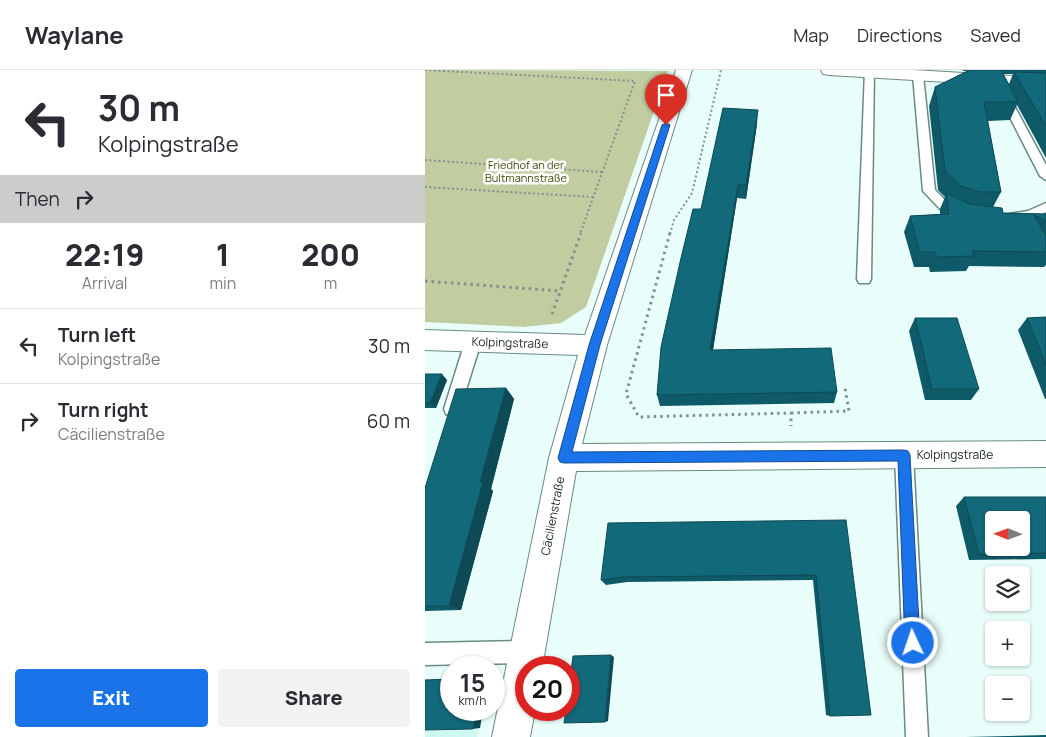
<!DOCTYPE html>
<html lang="en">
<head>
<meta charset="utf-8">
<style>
  body { margin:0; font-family:Manrope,sans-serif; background:#f2f2f3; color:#2b2b33; height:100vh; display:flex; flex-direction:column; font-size:19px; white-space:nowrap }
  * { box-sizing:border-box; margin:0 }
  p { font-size:16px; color:#7c7c81 }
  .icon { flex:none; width:28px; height:28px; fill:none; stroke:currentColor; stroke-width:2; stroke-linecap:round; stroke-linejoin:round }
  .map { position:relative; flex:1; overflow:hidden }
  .side { display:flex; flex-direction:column; background:#fff; width:425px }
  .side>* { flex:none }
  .banner { background:#fff; color:#2b2b33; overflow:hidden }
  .needle { width:32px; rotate:271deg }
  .controls { position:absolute; left:560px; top:441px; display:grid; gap:10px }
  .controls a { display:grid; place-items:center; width:45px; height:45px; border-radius:5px; background:#fff; box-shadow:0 1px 4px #0004; font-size:25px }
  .speed { position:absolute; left:15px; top:586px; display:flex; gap:10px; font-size:25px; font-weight:700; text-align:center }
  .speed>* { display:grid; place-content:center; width:65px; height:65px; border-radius:50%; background:#fff; box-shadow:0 1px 4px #0004; line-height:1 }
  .speed small { font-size:12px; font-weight:400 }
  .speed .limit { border:8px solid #d22; background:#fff; color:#111 }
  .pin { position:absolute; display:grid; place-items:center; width:42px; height:42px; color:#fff; margin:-51px -21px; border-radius:50% 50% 50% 0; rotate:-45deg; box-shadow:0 0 5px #0007 }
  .pin .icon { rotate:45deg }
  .me { position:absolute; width:55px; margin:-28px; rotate:357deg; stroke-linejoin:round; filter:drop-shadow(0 0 4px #0008) }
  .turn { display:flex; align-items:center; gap:18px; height:105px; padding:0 15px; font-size:22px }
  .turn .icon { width:65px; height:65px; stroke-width:2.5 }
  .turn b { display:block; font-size:35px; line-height:42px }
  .then { display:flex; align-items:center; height:48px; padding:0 15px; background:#0003; gap:10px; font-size:19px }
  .eta { display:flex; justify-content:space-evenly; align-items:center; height:85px; text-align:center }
  .eta b { font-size:30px; font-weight:800; line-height:35px }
  .primary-button { display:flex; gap:10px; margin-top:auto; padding:10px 15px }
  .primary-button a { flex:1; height:58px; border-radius:5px; background:#1a73e8; color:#fff; font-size:20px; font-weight:800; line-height:58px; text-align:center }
  .primary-button a+a { background:#f2f2f3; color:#2b2b33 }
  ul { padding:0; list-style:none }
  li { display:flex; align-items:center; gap:15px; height:75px; padding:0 15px; border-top:1px solid #e1e1e2 }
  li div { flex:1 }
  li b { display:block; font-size:19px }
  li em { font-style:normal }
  header { display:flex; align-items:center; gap:30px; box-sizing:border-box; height:70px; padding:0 25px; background:#fff; border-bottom:1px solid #e1e1e2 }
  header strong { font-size:24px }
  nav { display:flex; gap:28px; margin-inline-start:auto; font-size:18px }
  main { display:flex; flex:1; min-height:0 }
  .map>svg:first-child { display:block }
  .built { fill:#ccf9f1 }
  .green { fill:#c1cda0 }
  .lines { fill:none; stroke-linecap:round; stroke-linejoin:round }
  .lane-casing { stroke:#6a8a84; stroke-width:3 }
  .street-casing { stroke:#6a8a84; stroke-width:2 }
  .path-far1 { stroke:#80928e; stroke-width:2; stroke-dasharray:2 2.5; stroke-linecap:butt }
  .path { stroke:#80928e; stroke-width:3; stroke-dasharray:2.5 4; stroke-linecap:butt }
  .lane { fill:#fff; fill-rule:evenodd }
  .street { fill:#fff; fill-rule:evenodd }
  .wall { fill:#0f5a68; fill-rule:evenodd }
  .shaded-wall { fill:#0d4a55 }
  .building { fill:#126979; stroke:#0d4a55; fill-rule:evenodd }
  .route { fill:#1a73e8; stroke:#114b97 }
  .labels { text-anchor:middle; stroke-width:5; stroke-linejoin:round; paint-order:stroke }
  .far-park-label { font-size:11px; fill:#3e4a05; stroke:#fff }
  .street-label { font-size:12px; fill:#1a2825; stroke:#fff }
</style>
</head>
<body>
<header>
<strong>Waylane</strong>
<nav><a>Map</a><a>Directions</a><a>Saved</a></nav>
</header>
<main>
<section class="side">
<div class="banner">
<div class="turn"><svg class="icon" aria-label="left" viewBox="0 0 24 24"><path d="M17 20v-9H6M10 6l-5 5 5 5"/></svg><div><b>30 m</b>Kolpingstraße</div></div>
<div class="then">Then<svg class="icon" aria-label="right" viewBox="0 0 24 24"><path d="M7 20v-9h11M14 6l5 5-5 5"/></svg></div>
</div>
<div class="eta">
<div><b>22:19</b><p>Arrival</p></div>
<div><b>1</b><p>min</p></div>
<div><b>200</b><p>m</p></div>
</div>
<ul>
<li><svg class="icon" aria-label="left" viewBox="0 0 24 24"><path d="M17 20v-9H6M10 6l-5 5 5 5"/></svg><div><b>Turn left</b><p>Kolpingstraße</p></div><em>30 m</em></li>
<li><svg class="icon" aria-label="right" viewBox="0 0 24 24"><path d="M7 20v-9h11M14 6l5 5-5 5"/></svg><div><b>Turn right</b><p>Cäcilienstraße</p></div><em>60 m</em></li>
</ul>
<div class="primary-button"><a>Exit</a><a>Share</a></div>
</section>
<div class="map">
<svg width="621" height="667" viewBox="0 0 621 667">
  <rect width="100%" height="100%" fill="#e9fefa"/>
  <path class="built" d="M54,660L52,667H0V661Z"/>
  <path class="green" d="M0,0L243,1L161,237L136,253L99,257L0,252Z"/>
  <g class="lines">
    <defs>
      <path id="lane" d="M440,0H448L449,2L446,209L444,213H434L432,209Z
        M493,2L498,5L510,120L526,136L540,140L542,143L540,146L536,147L518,142L498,121L488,5Z
        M578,21L583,24L621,95V110L615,106L573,24Z
        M621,133V142L606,149L588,151L582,147L584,144L603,141Z
        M48,266L53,268L56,272L35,339L33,344L27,346L21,344L19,339L40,272L43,268Z
        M479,377L485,379L488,385L503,667H481L470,385L473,379Z
        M102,571L109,575L113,582L109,589L102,593L0,595V573Z"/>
      <path id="street" d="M251,0H267L182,275L157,374L621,371V397L151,401L117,598H101V640H110L105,667H67L124,388L153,285L0,280V260L160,265Z
        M396,0H488L621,8V18L404,5L398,4Z"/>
    </defs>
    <use href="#lane" class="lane-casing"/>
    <use href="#street" class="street-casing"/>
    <path class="path-far1" d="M0,0L210,11L155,164
      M0,90L177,102
      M0,117L168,127
      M245,164L249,150L267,123L296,0"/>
    <path class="path" d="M245,163L201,324L214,347L366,343V356
      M0,211L135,221
      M127,244L156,163
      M366,343L424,341L420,318"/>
    <use href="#lane" class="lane"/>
    <use href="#street" class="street"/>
  </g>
  <path class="wall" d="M538,0H621V88L592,35L585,50L563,51L576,122L568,137L578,143L621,144V195L619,197L544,196L541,201L505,202L504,197H489L479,162L485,146L515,144V139L520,127L513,120L504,36L510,17L542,1H538ZM578,4H588L584,14Z
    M332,54L321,129L312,128L288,280L412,322L409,333L235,336L232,325L276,139Z
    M621,247V329H620L593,260L602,248Z
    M490,248L554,319L546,330H500L484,261Z
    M0,304L22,310L11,338H0Z
    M81,318L89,329L66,419L68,421L36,540L0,541V418Z
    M539,427H621V489L544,490L531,436Z
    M421,450L405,646L401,645L388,510L202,512L181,515L176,510Z
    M621,665V667H541Z"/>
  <path class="shaded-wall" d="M333,40L332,54L321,129V115Z
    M313,115L312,128L286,292L285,280Z
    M17,304L22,310L11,338L5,333Z
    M81,318L89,329L66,419L68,421L36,540L24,536L55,412Z
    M186,585L189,587L183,651L180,652Z
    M52,640H58L55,658L48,659Z"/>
  <path class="building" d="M545,0H576L593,32H559L576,122H555L536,116L520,101L510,17Z
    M589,2L621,3V56Z
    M298,38L333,40L321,115H313L285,280L406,278L412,322L232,325L236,277L256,188L268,139H276Z
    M521,123L545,134L577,138L578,143L621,144V151L609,145L621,166V182L547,181L549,186L512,187L510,182H495L485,146L524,144Z
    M621,247V295L602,248Z
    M490,248H532L554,319H507Z
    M0,304H17L5,333H0Z
    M81,318L55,412H58L24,536H0V418L31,319Z
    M539,427H621V483L554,484ZM569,450H596V478H569Z
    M421,450L446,645L405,646L391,505L197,507L176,510L183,453Z
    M186,585L180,652L139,653L141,640H144V617L148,586Z
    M26,609V640H52L48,659L0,660V610Z"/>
  <path class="route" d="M241,53L245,55L175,275L147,382L479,380L483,381L485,385L495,573L493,578L488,580L482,578L480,573L473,391L139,393L135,392L133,388L164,275L237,55Z"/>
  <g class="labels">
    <g class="far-park-label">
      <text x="101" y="99">Friedhof an der<tspan x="101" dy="13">Bultmannstraße</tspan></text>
    </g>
    <g class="street-label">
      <text transform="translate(85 273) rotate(2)" y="4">Kolpingstraße</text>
      <text x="530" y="389">Kolpingstraße</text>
      <text transform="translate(128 446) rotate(-79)" y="4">Cäcilienstraße</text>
    </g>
  </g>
</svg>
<div class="controls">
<a><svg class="needle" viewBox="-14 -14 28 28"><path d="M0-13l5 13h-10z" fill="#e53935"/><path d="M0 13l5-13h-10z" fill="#7c7c81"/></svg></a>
<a><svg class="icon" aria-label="layers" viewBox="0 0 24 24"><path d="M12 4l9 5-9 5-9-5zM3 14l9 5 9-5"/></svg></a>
<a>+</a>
<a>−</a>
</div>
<div class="speed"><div>15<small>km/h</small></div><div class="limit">20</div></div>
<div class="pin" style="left:241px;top:55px;background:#d93025"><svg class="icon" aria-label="arrive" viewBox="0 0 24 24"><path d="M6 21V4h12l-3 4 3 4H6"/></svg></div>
<svg class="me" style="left:488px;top:573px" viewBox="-20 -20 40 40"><circle r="17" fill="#1a73e8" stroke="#fff" stroke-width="3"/><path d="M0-11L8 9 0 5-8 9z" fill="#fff"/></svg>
</div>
</main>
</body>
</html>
